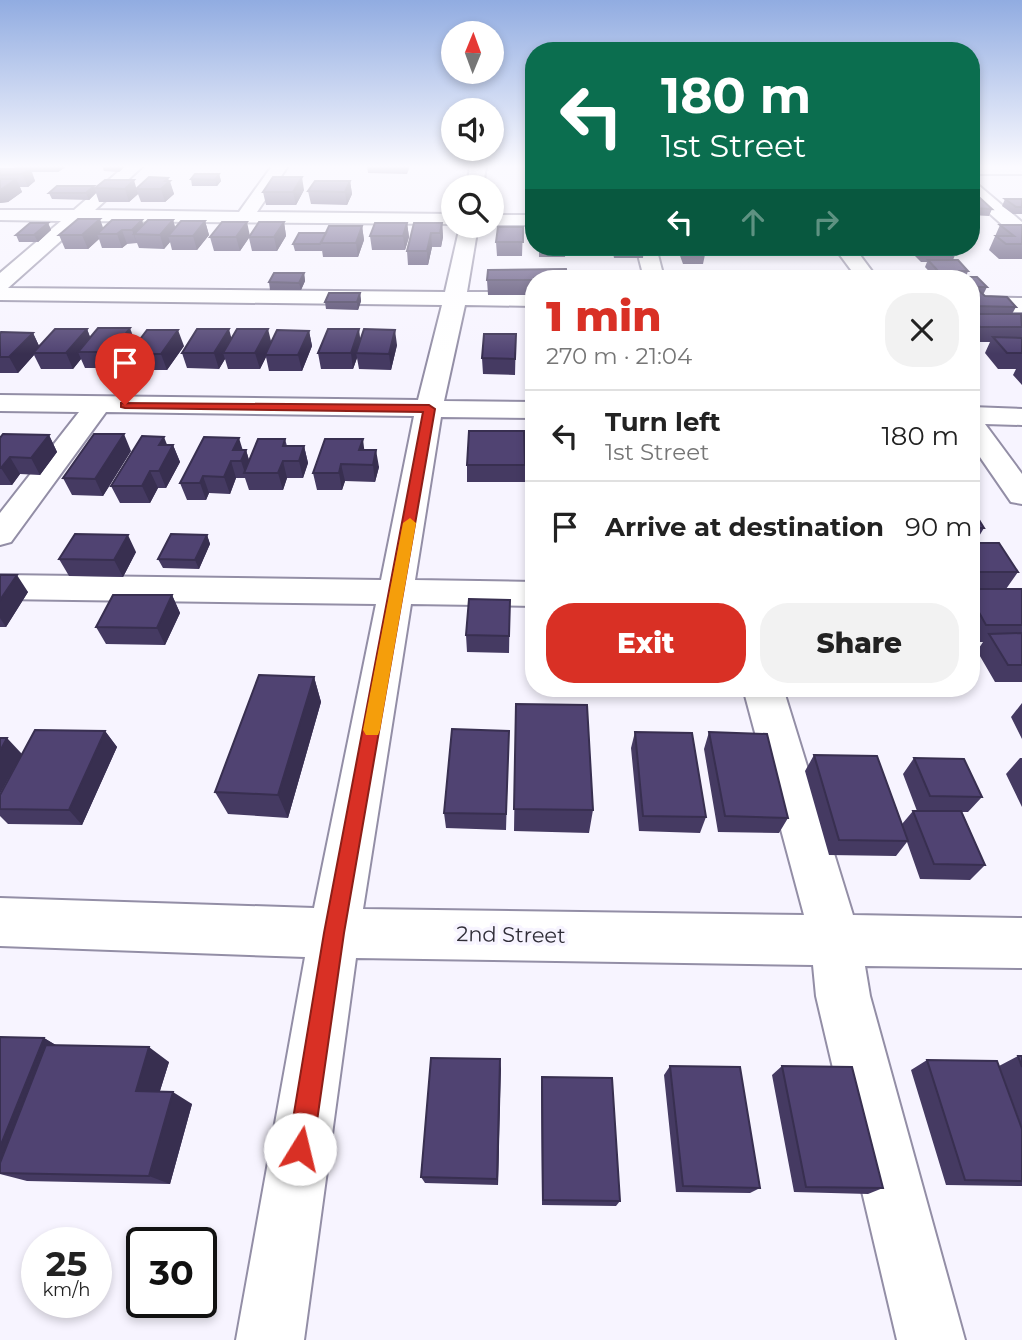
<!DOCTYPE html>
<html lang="en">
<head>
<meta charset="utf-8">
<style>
  body { margin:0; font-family:Montserrat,sans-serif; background:#f2f2f2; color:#222; height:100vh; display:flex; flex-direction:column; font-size:26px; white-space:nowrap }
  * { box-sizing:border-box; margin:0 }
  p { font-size:23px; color:#767676 }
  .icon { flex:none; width:38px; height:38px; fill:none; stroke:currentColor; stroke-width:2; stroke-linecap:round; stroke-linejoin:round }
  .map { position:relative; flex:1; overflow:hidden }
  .drawer { position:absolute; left:525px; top:270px; width:455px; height:427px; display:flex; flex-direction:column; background:#fff; border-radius:28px; box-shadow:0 4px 10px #0003 }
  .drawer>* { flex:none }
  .guide { position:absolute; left:525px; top:42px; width:455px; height:214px; border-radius:28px; box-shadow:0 4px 10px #0003; background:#0b6e4f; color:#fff; overflow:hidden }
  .needle { width:46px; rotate:1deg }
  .tools { position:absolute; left:441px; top:21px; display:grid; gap:14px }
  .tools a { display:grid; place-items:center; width:63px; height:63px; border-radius:50%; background:#fff; box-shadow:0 4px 10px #0003; font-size:35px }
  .speed { position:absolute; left:21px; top:1227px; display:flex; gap:14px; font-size:35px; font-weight:700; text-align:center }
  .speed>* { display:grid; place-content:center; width:91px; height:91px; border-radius:50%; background:#fff; box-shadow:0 4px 10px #0003; line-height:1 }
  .speed small { font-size:18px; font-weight:400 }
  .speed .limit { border:4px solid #111; border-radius:10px; background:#fff; color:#111 }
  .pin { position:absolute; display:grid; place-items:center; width:60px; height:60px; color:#fff; margin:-72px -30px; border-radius:50% 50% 50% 0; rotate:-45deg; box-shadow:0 0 7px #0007 }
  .pin .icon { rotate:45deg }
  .me { position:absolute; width:77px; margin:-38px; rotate:9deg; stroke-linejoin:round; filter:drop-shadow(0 0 5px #0008) }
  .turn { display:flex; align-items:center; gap:24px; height:147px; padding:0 21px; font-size:32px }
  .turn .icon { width:91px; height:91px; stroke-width:2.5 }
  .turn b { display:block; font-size:49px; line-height:60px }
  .lanes { display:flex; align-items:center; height:66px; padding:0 21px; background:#0003; justify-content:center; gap:35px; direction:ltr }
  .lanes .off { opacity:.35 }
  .round { display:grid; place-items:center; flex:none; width:74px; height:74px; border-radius:28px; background:#f2f2f2 }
  .headline { display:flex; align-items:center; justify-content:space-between; height:119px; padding:0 21px }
  h1 { font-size:42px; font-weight:800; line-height:52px; color:#d93025 }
  .cta { display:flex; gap:14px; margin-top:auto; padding:14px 21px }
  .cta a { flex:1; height:80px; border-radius:28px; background:#d93025; color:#fff; font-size:28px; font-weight:800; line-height:80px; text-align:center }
  .cta a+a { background:#f2f2f2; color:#222 }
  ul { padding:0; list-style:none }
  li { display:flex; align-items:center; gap:21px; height:91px; padding:0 21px; border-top:2px solid #e0e0e0 }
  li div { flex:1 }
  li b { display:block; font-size:26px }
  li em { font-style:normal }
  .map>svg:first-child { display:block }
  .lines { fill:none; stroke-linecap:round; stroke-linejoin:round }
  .minor-casing { stroke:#938ea6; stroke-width:4 }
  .minor { fill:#fff; fill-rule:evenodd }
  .wall { fill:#453a62 }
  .shaded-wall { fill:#382f50 }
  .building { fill:#504372; stroke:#382f50; stroke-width:2 }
  .route { fill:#d93025; stroke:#8d1f18; stroke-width:2 }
  .slow { fill:#f59e0b }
  .labels { text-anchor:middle; stroke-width:7; stroke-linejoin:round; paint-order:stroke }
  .near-street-label { font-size:21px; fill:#302e38; stroke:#f7f4ff }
</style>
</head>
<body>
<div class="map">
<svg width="1022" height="1340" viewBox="0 0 1022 1340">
  <rect width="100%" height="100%" fill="#f7f4ff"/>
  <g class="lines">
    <defs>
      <path id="minor" d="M125,166H143L95,210L239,212L272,166H288L257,212L453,214V224L83,221L8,288L445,292L460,226H478L467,292H534V306L465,305L444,401L534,402V418L441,417L415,580L534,582V606L411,604L363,909L804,915L743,688H783L853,915L1022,918V968L865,966L870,996L965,1340H897L816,996L813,965L356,958L304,1340H236L305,957L0,946V898L314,908L376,604L0,599V575L381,580L414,416L106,412L11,542L0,545V513L79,412L0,411V395L418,400L442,305L0,300V273L61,221L0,220V210H74Z
        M470,166H486L483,187H467Z
        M971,166H1022V174H971Z
        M971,183L977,184L1022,222V238L1015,236L971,197Z
        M492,215H534V225H492Z
        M636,247H656L664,278H644Z
        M834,247H854L877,278H857Z
        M971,297L1022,298V312L971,311Z
        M971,407L1022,409V425L985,424L1022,474V504L1011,502L971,444Z"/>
    </defs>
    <use href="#minor" class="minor-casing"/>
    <use href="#minor" class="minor"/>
  </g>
  <path class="wall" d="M14,166H67L58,172H32L35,181L28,187H20L22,192L8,202L0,203V169H15Z
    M102,166H125L119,172L104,171Z
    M367,166H409V169L407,174L368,173Z
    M219,174L221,181L217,186H192L191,179Z
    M170,181L174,194L165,202H141L138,194L129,202H99L96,193L89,200L52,199L49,193L94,186L95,188H137Z
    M350,181L352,194L347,205L311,204L308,191Z
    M304,190L296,205H266L263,192Z
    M971,198L992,209L989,216L971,215Z
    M1005,199H1022V214H1013L1002,206Z
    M173,220L175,227L205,221L209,235L197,250H172L170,242L164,249L139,248L137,243L127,244L122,248H102L99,239L88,249H65L59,235L103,228L143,225Z
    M284,222L286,236L277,251H252L249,238L240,251H214L210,237L250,235Z
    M48,223L51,230L38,242H19L16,235Z
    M407,223L409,237L405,250H372L370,236Z
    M442,223L443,237L441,247H432L428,265H408L407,251Z
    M1000,225H1022V259H999L989,250Z
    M362,226L364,240L358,257H323L322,250V251H295L293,244L326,233Z
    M523,227L522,256H497L496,242Z
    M539,247H566L565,257H539Z
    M578,247H605L604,256H578Z
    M612,247H644L643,258H614Z
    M662,247H705L706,250L703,264H683L679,253H664Z
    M705,247H737L735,253H707Z
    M747,247H811L809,254H782L779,248L778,255H751Z
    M901,247H949H948L955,255L953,260H958L968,271L966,277H977L987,287L983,295L985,296L1007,297L1016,307L1012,314L1022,315V385L1013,375L1016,369H998L985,353L990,342H973L971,340V278H935L925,267L927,262H921L911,252L913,247Z
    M304,273L305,281L301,290H270L269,282Z
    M534,278V295H488L487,280Z
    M360,293L361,301L358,310L326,309L325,302Z
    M87,329L90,337L136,344L117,368H85L81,359L73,369H41L34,355L18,373H0V334L33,333L39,346Z
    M309,331L312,346L302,371H269L266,357L260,369H228L225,359L219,369L187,368L182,353L231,338L271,343Z
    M516,334L515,375L483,374L482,358Z
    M360,340L397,345L391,370L359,369L357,358L353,369H321L318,353Z
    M184,346L167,370H135L129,354Z
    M49,435L57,452L40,475L20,474L12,485H0V438Z
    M285,439L287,446H304L308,463L303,478H287L283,490H249L245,478H236L230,494L209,493L206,500H187L180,483L243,450H246L249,460Z
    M167,445H173L180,462L166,488H158L150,503H120L111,486Z
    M365,450L379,467L375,482L345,481L342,490H317L313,473Z
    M131,451L103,496L72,495L63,478Z
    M467,465H525V482H467Z
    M971,474L976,481L971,490Z
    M971,507L984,528L975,543L1018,572L1006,589H1022V682H995L977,651L983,642H975L971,636Z
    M207,535L210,544L199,569L163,568L158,559Z
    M136,552L123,577L69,576L59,559Z
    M0,575L28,592L6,627H0Z
    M172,595L180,613L165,645L106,644L96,627Z
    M510,600L509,653L467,652L466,635Z
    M529,604H534V655H529Z
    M314,677L321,702L288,818L228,814L215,792Z
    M1022,703V739L1011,717Z
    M516,704L593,810L589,833L514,831Z
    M105,731L117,747L82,825L8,824L0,816V795Z
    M509,731L506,830L446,828L444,813Z
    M635,732L706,817L700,833L639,831L631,748Z
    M709,732L788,818L779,833L718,832L704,749Z
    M814,755L902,824L913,811H917L903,774L914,758L982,797L968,812H962L985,865L970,880L920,879L907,842L896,856L829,855L805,771Z
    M1020,758H1022V807L1006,774Z
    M0,1037L44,1038L57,1046L169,1062L160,1091L192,1104L170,1184L27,1181L0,1174Z
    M1018,1056H1022V1128L999,1066Z
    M500,1059L498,1185L425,1183L421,1177Z
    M927,1060L1022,1129V1186L946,1185L911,1070Z
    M670,1066L760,1188L750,1193L676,1192L664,1075Z
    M782,1066L883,1188L868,1194L794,1192L772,1075Z
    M542,1077L620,1201L616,1206L542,1205L541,1086Z"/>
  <path class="shaded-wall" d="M56,166H67L58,172Z
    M117,166H125L119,172Z
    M30,169L35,181L28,187L22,174Z
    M219,174L221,181L217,186L215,180Z
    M302,177L304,190L296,205L293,192Z
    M168,178L174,194L165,202L161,189L165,181Z
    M16,179L22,192L8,202L0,203V189Z
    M134,180L138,194L129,202L125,189Z
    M350,181L352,194L347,205L345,192Z
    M94,186L96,193L89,200L86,193Z
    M100,219L105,233L97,234L99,239L88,249L82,235Z
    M142,220L146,234H134L137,244L132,230Z
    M173,220L177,234L168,236L170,242L164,249L160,235Z
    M205,221L209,235L197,250L193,236Z
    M247,222L250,236L240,251L236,237Z
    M284,222L286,236L277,251L274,237Z
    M48,223L51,230L38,242L34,235Z
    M407,223L409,237L405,250L403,236Z
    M442,223L443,237L441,247L440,233Z
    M362,226L364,240L358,257L356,243Z
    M122,230L127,244L122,248L117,234Z
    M431,233L432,247L428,265L427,251Z
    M304,273L305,281L301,290L299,283Z
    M360,293L361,301L358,310L357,302Z
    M130,328L136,344L117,368L111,352Z
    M87,329L93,345L78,352L81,359L73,369L66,353Z
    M229,329L233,344L223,353L225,359L219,369L214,353Z
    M268,329L272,345L265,355L266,357L260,369L255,353Z
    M359,329L361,345L356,353L357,358L353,369L351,353Z
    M178,330L184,346L167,370L161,354Z
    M395,330L397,345L391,370L389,354Z
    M309,331L312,346L302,371L298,355Z
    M33,333L40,348L33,353L34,355L18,373L9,357Z
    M124,434L131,451L103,496L95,479Z
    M49,435L57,452L40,475L31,458Z
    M164,437L170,452L173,445L180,462L166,488L159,471V445Z
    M239,438L244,454L246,450L251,467L245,473L241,461L233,450Z
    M363,439L365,456L359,450Z
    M304,446L308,463L303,478L299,461Z
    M376,450L379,467L375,482L373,465Z
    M10,457L20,474L12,485L1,468Z
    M231,461L236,478L230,494L224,477Z
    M283,461L287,478L283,490L278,473Z
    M341,464L345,481L342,490L339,473Z
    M150,471L158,488L150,503L142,486Z
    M203,476L209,493L206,500L200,483Z
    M128,535L136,552L123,577L114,560Z
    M207,535L210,544L199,569L195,560Z
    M17,575L28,592L6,627L0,618V600Z
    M172,595L180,613L165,645L157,628Z
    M314,677L321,702L288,818L278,795Z
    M105,731L117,747L82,825L69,810Z
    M7,738L22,754L0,794V751Z
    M44,1038L61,1048L0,1166V1147Z
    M149,1047L169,1062L156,1103L136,1091Z
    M500,1059L501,1069L498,1185L497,1179Z
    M173,1092L192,1104L170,1184L149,1176Z"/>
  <path class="building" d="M0,169H30L22,174L0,175Z
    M195,174H219L215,180L191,179Z
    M149,177L168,178L165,181H170L161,189H136Z
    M273,177H302L293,192H263Z
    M0,179H16L2,189H0Z
    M105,180H134L125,189L95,188Z
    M315,181H350L345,192L308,191Z
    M57,186H94L86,193H49Z
    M971,198H980L992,209L971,208Z
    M1005,199H1022V207H1016Z
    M78,219H100L82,235H59Z
    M112,220H142L132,230H122L117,234H97Z
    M148,220H173L160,235L134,234Z
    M181,221H205L193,236H168Z
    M222,222H247L236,237H210Z
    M259,222H284L274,237H249Z
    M30,223H48L34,235H16Z
    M375,223H407L403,236H370Z
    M414,223H442L440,233H431L427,251H407Z
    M1000,225H1022V244H1006L996,236H1014Z
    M329,226H362L356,243H321Z
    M498,227H523V242H496Z
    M299,233H326L320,244H293Z
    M684,247H705L706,250L685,249Z
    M916,247H947L955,255H924Z
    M928,260H958L968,271H938Z
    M566,269L567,278H534V280H487L488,270Z
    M274,273H304L299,283L269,282Z
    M944,277H977L987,287H971V278H945Z
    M971,290H978L985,296L1007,297L1016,307L971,306Z
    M329,293H360L357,302H325Z
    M971,314H1021L1022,327H980L971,316Z
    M98,328H130L111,352H78Z
    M55,329H87L66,353H33Z
    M197,329H229L214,353H182Z
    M237,329H268L255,353H223Z
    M328,329H359L351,353H318Z
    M364,329L395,330L389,354L356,353Z
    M147,330H178L161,354H129Z
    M277,330L309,331L298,355H265Z
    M1,332L33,333L9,357H0V334Z
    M484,334H516L515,359L482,358Z
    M993,337L1022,338V353H1007Z
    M469,431H524L525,465H467Z
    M3,434L49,435L31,458L10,457L1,468H0V438Z
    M94,434H124L95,479L63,478Z
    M142,436L164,437L159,445H173L159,471H150L142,486H111Z
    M204,437L239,438L233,450H246L241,461H231L224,477L203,476L200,483H180Z
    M258,439H285L283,446H304L299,461H283L278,473H244Z
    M325,439H363L359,450H376L373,465L341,464L339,473H313Z
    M971,474L976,481H971Z
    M971,507L984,528H971Z
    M75,534L128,535L114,560L59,559Z
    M171,534L207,535L195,560L158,559Z
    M971,543H999L1018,572H971V553L974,554L971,548Z
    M0,575H17L0,600Z
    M971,589H1022V625H986L971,598Z
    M113,595H172L157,628L96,627Z
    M469,599L510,600L509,636L466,635Z
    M529,604H534V638H529Z
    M1022,633V665H1008L989,634Z
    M259,675L314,677L278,795L215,792Z
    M516,704L587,705L593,810L514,809Z
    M452,729L509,731L506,814L444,813Z
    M35,730L105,731L69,810L0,809V795Z
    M635,732L692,733L706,817L643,816Z
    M709,732L767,734L788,818L725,816Z
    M0,738H7L0,751Z
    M814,755L877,756L908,841L839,840Z
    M914,758L964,759L982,797L930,796Z
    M913,811H961L985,865L934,864Z
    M0,1037L44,1038L0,1147Z
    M46,1045L149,1047L136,1091L173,1092L149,1176L0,1173V1163Z
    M1018,1056H1022V1067Z
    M431,1058L500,1059L497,1179L421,1177Z
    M927,1060L997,1061L1022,1129V1181L965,1180Z
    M670,1066L740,1067L760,1188L683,1186Z
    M782,1066L852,1067L883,1188L806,1187Z
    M542,1077L612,1078L620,1201L543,1200Z"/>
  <linearGradient id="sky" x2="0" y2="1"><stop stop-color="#91ace1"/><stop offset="0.47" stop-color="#fbfaff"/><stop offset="1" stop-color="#fbfaff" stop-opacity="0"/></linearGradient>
  <rect width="1022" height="354" fill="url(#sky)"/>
  <path class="route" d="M121,403L429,405L435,409L344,933L313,1149L309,1157L300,1161L291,1157L288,1149L324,933L423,412L125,408L121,407Z"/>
  <path class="slow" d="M410,518L416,523L380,730L378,735H366L363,730L403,523Z"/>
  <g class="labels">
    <g class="near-street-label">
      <text transform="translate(511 935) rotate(1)" y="7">2nd Street</text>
    </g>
  </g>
</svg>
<div class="tools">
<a><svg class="needle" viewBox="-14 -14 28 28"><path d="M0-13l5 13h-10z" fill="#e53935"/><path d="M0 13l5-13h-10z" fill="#767676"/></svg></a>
<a><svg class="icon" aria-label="sound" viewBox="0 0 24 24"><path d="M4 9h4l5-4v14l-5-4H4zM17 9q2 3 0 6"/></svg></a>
<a><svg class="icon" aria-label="search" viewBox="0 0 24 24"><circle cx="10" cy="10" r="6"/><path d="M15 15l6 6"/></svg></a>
</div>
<div class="speed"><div>25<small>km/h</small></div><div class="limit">30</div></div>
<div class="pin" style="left:125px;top:405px;background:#d93025"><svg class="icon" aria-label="arrive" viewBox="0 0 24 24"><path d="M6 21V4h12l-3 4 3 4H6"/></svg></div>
<svg class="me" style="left:300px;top:1149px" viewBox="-20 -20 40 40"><circle r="19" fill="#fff"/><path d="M0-13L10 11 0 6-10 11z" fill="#d93025"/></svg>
<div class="guide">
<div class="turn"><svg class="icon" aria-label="left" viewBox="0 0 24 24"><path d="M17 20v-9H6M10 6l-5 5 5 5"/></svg><div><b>180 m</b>1st Street</div></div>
<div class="lanes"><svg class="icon" aria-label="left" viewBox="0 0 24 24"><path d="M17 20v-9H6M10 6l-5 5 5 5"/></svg><svg class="icon off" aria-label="ahead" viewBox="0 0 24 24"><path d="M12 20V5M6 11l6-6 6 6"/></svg><svg class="icon off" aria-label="right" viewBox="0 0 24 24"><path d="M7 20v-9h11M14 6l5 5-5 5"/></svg></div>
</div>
<section class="drawer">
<div class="headline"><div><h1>1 min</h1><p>270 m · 21:04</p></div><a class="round"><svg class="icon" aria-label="close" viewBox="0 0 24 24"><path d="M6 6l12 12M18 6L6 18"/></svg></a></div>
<ul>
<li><svg class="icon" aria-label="left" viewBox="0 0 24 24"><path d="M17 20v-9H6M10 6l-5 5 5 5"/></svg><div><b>Turn left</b><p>1st Street</p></div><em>180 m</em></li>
<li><svg class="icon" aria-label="arrive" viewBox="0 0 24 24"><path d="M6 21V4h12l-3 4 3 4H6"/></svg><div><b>Arrive at destination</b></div><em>90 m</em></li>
</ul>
<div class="cta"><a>Exit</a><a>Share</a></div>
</section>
</div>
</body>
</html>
